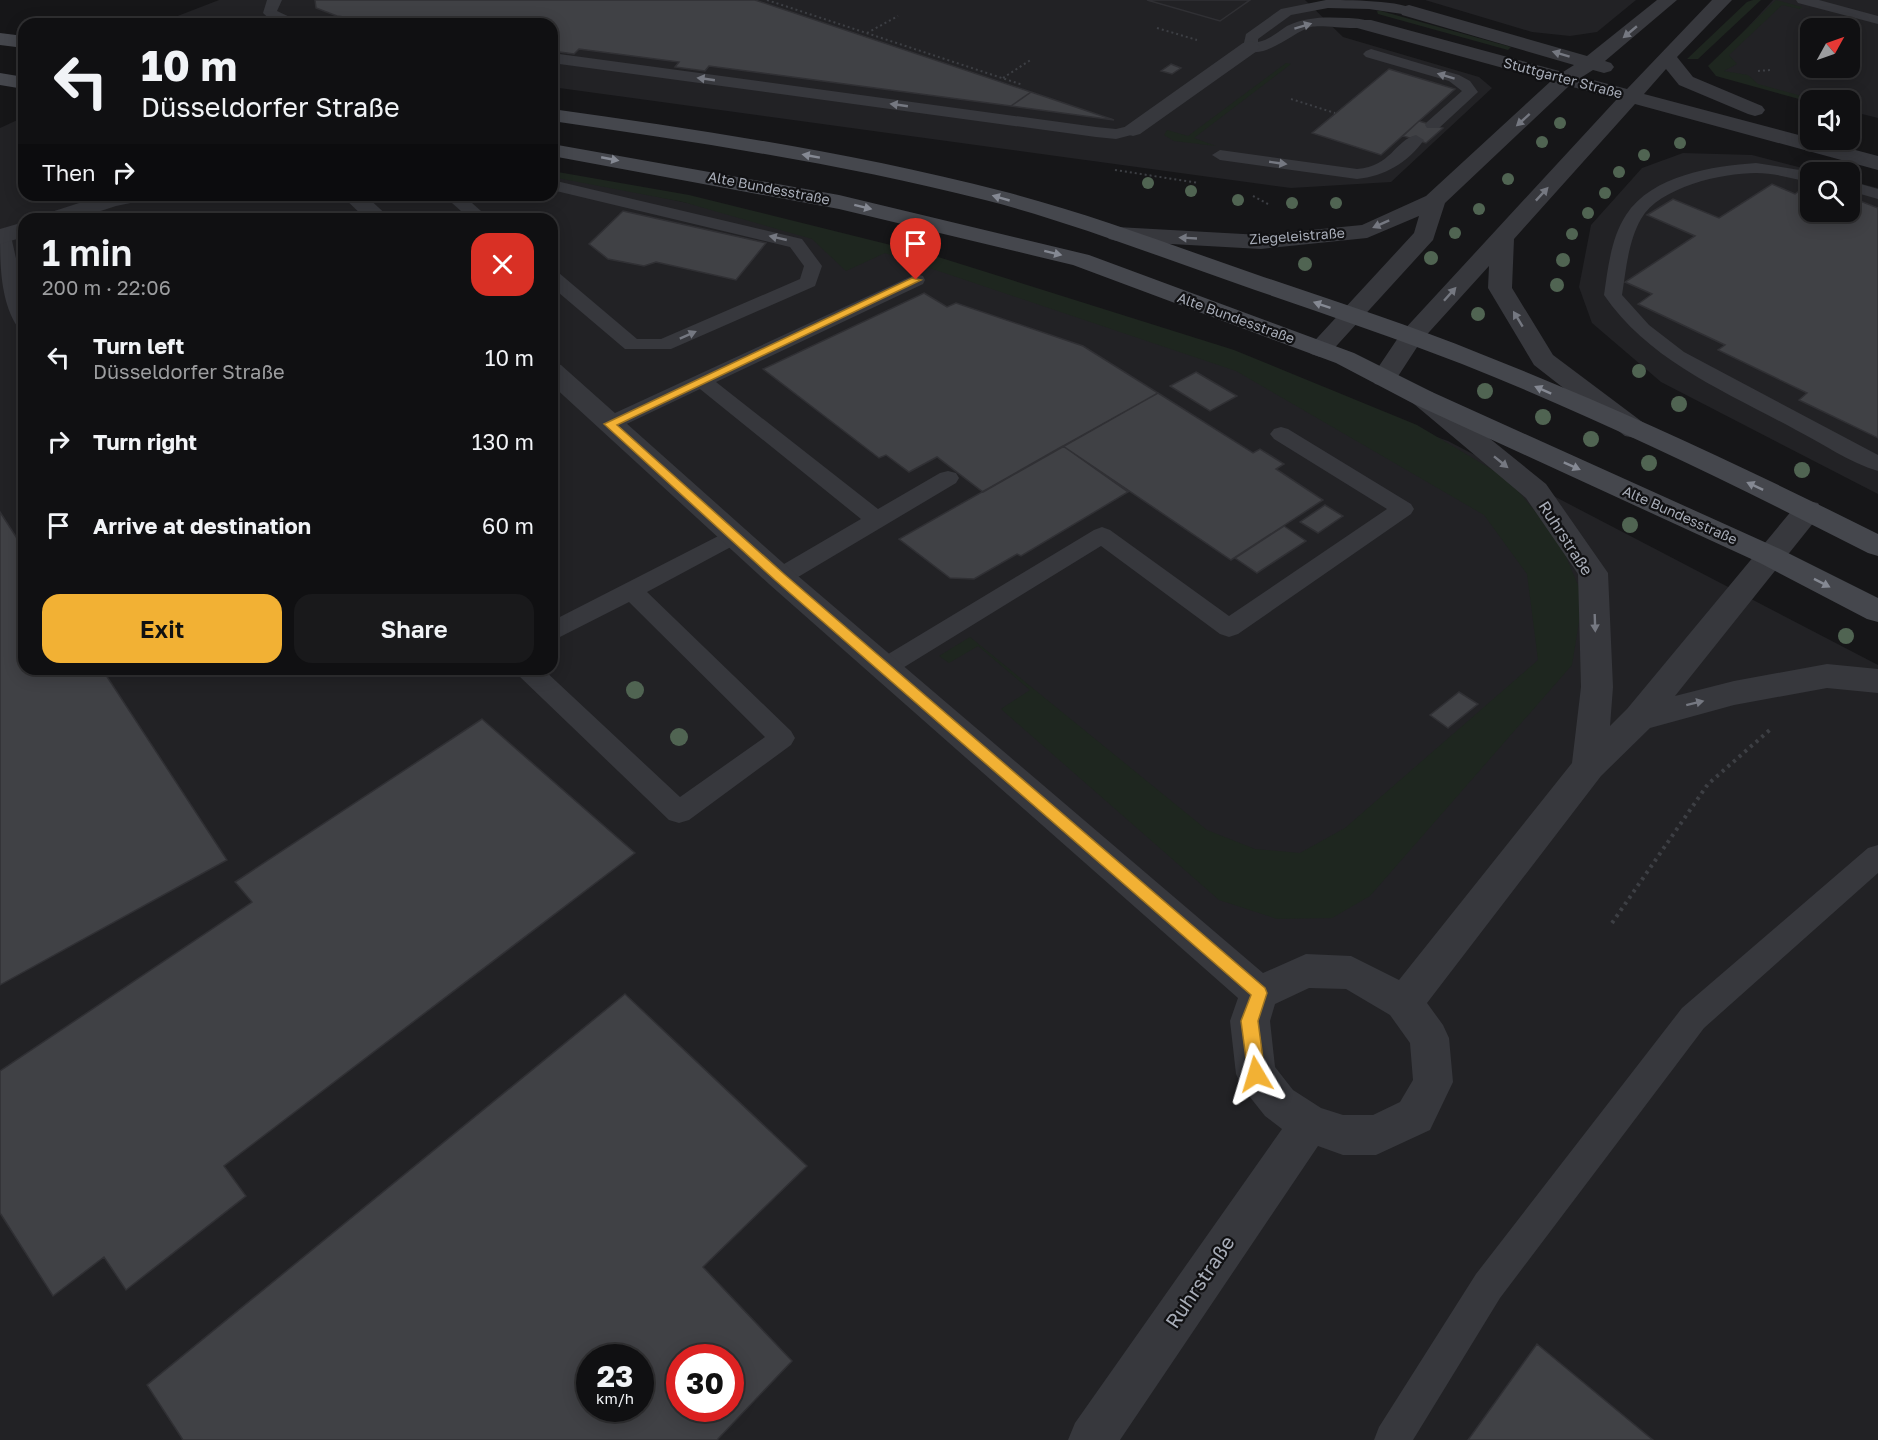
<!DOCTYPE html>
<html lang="en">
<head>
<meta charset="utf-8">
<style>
  body { margin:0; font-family:"Golos Text",sans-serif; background:#19191b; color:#f1f3f6; height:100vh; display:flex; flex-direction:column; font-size:22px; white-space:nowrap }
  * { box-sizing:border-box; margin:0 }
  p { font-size:20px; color:#9c9d9f }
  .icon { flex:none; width:33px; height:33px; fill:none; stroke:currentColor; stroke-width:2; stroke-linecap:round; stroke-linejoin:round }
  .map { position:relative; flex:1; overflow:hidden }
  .side { position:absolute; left:18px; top:213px; width:540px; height:462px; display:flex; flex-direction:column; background:#101012; border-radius:18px; box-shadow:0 3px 15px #0003,0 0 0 2px #303032 }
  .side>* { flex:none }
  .banner { position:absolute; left:18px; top:18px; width:540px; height:183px; border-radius:18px; box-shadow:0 3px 15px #0003,0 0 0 2px #303032; background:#101012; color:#f1f3f6; overflow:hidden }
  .needle { width:39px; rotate:50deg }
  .controls { position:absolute; left:1800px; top:18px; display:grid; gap:12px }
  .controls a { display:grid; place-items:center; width:60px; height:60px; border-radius:12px; background:#101012; box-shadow:0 3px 15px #0003,0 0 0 2px #303032; font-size:30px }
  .speed { position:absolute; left:576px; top:1344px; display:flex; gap:12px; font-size:30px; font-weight:700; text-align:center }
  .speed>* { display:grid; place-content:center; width:78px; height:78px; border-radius:50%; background:#101012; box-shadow:0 3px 15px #0003,0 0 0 2px #303032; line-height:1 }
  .speed small { font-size:15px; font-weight:400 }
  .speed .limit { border:9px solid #d22; background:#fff; color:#111 }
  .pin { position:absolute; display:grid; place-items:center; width:51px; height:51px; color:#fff; margin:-62px -26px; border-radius:50% 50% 50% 0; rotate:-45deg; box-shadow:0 0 6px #0007 }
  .pin .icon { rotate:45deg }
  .me { position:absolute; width:66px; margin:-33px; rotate:353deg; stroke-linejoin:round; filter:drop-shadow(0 0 4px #0008) }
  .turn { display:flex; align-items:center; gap:21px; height:126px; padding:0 24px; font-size:27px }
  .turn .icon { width:78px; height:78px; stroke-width:2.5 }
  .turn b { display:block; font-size:42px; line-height:51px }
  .then { display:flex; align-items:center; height:57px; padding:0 24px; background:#0003; gap:12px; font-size:22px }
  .round { display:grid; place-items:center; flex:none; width:63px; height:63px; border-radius:18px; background:#19191b }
  .summary { display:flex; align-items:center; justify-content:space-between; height:102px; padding:0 24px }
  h1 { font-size:36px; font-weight:600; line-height:45px }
  .cta { display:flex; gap:12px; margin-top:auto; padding:12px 24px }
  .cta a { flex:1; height:69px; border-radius:18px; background:#f2b134; color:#111; font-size:24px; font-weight:600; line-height:69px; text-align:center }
  .cta a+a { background:#19191b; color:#f1f3f6 }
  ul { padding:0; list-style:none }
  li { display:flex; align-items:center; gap:18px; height:84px; padding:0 24px }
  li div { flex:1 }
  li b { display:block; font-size:22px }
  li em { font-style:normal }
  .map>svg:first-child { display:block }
  .built { fill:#222225; fill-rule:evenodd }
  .green { fill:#1e261f }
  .building { fill:#404145; stroke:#303034; stroke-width:1.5; fill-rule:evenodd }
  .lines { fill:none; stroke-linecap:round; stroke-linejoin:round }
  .path-far1 { stroke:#3d3f44; stroke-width:2; stroke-dasharray:2 3; stroke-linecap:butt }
  .path { stroke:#3d3f44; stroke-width:4; stroke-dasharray:3 4.5; stroke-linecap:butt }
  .lane { fill:#37383d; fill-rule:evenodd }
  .street { fill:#37383d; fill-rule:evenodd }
  .secondary { fill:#45474d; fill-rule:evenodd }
  .tree { fill:#506452 }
  .oneway { fill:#757881 }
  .oneway2 { fill:#858993 }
  .route { fill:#f2b134; stroke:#9d7322; stroke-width:1.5 }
  .labels { text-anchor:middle; stroke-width:4.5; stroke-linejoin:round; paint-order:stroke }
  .far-street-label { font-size:14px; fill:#a8adb8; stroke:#111113 }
  .street-label { font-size:16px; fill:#a8adb8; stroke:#111113 }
  .near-street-label { font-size:20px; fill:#a8adb8; stroke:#111113 }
</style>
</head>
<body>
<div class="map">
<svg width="1878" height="1440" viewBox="0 0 1878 1440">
  <rect width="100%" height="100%" fill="#161618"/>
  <path class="built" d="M219,0H1305L1343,37L1479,77L1492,88L1391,182L1291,188L552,87V24H157Z
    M1425,0H1636L1597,32L1570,36L1532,32Z
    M1773,0H1878V118L1850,111V100H1811L1726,78L1713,65ZM1810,28H1850V68H1810Z
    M24,117V195H552V174L899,248L1448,441L1878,665V1440H0V128ZM24,219H552V669H24ZM590,1358H640V1408H590ZM680,1358H730V1408H680Z
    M1683,153L1752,155L1818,172H1810V212H1850V181L1878,188V494L1661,382L1592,323L1579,287L1591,225L1642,168Z"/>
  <path class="green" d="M1753,0H1761L1698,59H1687L1747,2Z
    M1776,0L1802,7L1800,9L1782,5L1729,55L1737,64L1724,71L1748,75L1758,84L1816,100L1810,102L1716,76L1708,66Z
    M1377,11H1381L1511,47L1508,50L1378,14Z
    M1286,63L1291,64L1194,138L1216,146L1174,141L1164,135L1167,130L1188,136Z
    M552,171L689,195L935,256L1234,350L1417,425L1508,479L1559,540L1583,597L1572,665L1370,896L1332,918L1277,919L1219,900L1001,709L1030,690L978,646L949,663L939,656L970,637L1207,830L1255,849L1300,853L1345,828L1538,660L1527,574L1484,515L1236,371L885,253L846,271L812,239L683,202L552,177Z"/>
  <path class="building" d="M315,0H755L1031,92L1011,106L709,66L705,71L675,67L679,62L579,49L574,54L552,51V24H395L337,16L316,8Z
    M1147,0H1250L1220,21Z
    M1147,0H1250L1220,21Z
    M1171,64L1181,68L1172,74L1161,71Z
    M1389,69L1455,89L1381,155L1312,133Z
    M1031,92L1043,96L1114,120L1011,106Z
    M1419,121L1443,128L1426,143L1403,136Z
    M1810,183V212H1850V197L1878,208V438L1799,400L1807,393L1718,350L1725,345L1638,304L1652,294L1625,282L1695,236L1647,215L1673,199L1719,218L1772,184L1795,194Z
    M623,211L766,243L736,280L656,262L644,266L608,259L589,244Z
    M924,293L947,307L956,303L1083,346L1158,393L983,492L937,457L909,472L886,455L879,458L763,369Z
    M1196,372L1237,396L1210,411L1170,386Z
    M1158,393L1253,453L1260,449L1284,464L1276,469L1323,500L1231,560L1063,446Z
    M1063,446L1128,492L1021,556L1017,554L974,579L950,578L899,539Z
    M1325,505L1343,516L1318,533L1300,522Z
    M0,512L24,549V669H102L227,860L0,985Z
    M1284,526L1306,541L1257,573L1235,558Z
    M1459,692L1478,704L1448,728L1430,715Z
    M482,719L635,853L224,1166L246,1196L126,1290L104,1257L53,1296L0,1213V1071L252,902L235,882Z
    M625,994L807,1166L703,1267L792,1361L717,1440H183L147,1385ZM590,1358H640V1408H590ZM680,1358H730V1408H680Z
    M1537,1344L1653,1440H1468Z"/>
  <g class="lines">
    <path class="path-far1" d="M767,0L1023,85
      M1157,28L1197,40
      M867,33L898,16
      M1758,71L1770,70
      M1003,78L1032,59
      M1291,99L1335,113
      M1115,170L1199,183
      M1253,196L1268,204"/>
    <path class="path" d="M1612,923L1708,784L1772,728"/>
    <path class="lane" d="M267,0H282L277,11L294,19L305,21L307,24C291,24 275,26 263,13Z
      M1326,0C1344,0 1406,0 1416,11L1409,15L1369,9L1328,8L1291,15L1258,39V42C1270,40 1277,32 1287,26C1307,16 1328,17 1349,18C1357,19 1366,18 1371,24C1363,33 1326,24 1311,27C1294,31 1259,65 1243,47L1246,34L1281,9Z
      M1796,0H1819L1878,16V24L1798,3Z
      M1371,49L1459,75L1470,81L1478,92L1439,128H1427L1425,125L1427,122L1462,91L1449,81L1366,57L1363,54L1366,51Z
      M552,53L1096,127L1116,129L1133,125L1141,130L1139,133L1116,139L1096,137L552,63Z
      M1416,135L1424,140C1407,163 1385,176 1357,179L1220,160L1212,155L1220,150L1357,169C1392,166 1394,141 1416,135Z
      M1756,163L1812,172H1810V182C1793,179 1775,173 1756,173C1722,173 1659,187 1641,219C1628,242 1626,270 1622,295L1649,325L1684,352L1878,455V471C1850,463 1822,443 1796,430C1727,392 1650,362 1604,295C1608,268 1611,238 1626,215C1652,175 1713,166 1756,163Z
      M552,180L802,239L822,266L815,286L671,349H625L552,287V271L559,273L637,339H661L800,279L804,266L790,247L552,190Z
      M1850,181L1878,189V199L1850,191Z
      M443,195H463L490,219H470Z
      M0,231L8,232L11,236L24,294V328L17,326C0,300 0,262 0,231Z
      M916,274L923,276L925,280L923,284L716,382L878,509L940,473L948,471L956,473L959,478L956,483L788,583L780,585L772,583L768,577L772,571L861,519L700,389L616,429L609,430L602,429L599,424L602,419Z
      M1281,427L1288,429L1411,504L1414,509L1411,514L1238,634L1229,637L1220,634L1101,546L893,674L884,677L875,674L872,668L875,662L1094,530L1102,527L1110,530L1229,616L1387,509L1274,439L1270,434L1274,429Z
      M734,528L742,531L745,536L742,541L647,592L791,731L795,738L791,745L689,820L679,823L669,820L518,675L515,669H543L680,797L765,737L629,602L552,641V621Z
      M1878,845V873L1704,1028L1500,1298L1413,1440H1374L1379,1427L1476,1274L1682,1008L1868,848Z"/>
    <path class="street" d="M1657,0H1677L1605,61L1611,63L1614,67L1611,71L1604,73L1593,70L1582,77L1627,89L1712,0H1732L1677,57L1693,77L1762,106L1765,110L1762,114L1755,116L1748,114L1679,85L1666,69L1644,94L1878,156V170L1635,104L1514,239L1512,288L1553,355L1645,424L1649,430L1645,436L1635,438L1625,436L1534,365L1488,288L1489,266L1421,341L1393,384L1384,386L1375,384L1371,378L1402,332L1617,99L1569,86L1445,203L1433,240L1329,354L1320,357L1311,354L1307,349L1414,233L1419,216L1367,238L1261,249L1117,241L1109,239L1105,234L1109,229L1117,227L1261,235L1362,225L1426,196L1551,81L1357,28L1355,24L1357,20H1371L1563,72L1574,65L1402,15L1400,11L1402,7L1409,5L1587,56Z
      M1250,41L1257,43L1260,47L1257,51L1140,134L1133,136L1126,134L1122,130L1126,126L1243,43Z
      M104,195H148L145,200L116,206L76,219H42L45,214Z
      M341,195H365L391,219H366Z
      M24,222V237L0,244V229Z
      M552,363L561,365L791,570L1263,973L1306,954L1351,956L1399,980L1572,763L1581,687L1578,574L1526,498L1414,404L1410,398L1414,392L1423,390L1432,392L1546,484L1608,573L1613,687L1610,726L1627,709L1798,503L1808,501L1818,503L1822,510L1818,517L1675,696L1734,681L1827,664L1878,669V693L1827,688L1734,705L1650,728L1601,776L1427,1003L1443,1025L1449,1038L1453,1082L1430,1130L1376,1155H1343L1318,1146L1120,1440H1068L1075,1423L1282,1129L1265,1116L1242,1087L1236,1074L1230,1021L1238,998L769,584L552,385ZM1309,988L1346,989L1390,1015L1410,1043L1413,1080L1400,1102L1373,1115H1343L1321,1108L1293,1090L1275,1067L1270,1021L1275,1004Z"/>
    <path class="secondary" d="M0,33L24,36V48L0,45Z
      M0,73L24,77V89L0,85Z
      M552,109C703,130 854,153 1002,191C1088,213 1171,245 1255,274C1331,300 1407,324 1481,354C1616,407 1748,469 1878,534V556L1868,553C1735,485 1600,419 1462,364C1388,335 1312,310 1238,284C1154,255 1071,222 985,200C843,164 697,142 552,121Z
      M552,144L839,195L1089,255L1354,353L1432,392L1780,549L1878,598V622L1867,619L1760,563L1414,404L1336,363L1073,265L839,209L552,156Z"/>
  </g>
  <g class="tree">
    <circle cx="1560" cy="123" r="6"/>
    <circle cx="1542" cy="142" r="6"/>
    <circle cx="1680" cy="143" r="6"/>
    <circle cx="1644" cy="155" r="6"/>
    <circle cx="1619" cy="172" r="6"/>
    <circle cx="1508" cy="179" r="6"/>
    <circle cx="1148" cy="183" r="6"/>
    <circle cx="1191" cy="191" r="6"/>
    <circle cx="1605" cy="193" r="6"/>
    <circle cx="1238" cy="200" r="6"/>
    <circle cx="1292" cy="203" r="6"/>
    <circle cx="1336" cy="203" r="6"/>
    <circle cx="1479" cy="209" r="6"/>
    <circle cx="1588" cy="213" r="6"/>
    <circle cx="1455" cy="233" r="6"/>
    <circle cx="1572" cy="234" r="6"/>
    <circle cx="1431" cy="258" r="7"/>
    <circle cx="1563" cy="260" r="7"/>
    <circle cx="1305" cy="264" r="7"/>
    <circle cx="1557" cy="285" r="7"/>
    <circle cx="1478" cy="314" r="7"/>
    <circle cx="1639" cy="371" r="7"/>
    <circle cx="1485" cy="391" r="8"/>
    <circle cx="1679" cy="404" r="8"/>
    <circle cx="1543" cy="417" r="8"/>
    <circle cx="1591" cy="439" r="8"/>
    <circle cx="1649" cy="463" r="8"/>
    <circle cx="1802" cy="470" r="8"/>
    <circle cx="1630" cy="525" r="8"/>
    <circle cx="1846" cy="636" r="8"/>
    <circle cx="635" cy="690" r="9"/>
    <circle cx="679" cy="737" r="9"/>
  </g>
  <defs><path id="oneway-solid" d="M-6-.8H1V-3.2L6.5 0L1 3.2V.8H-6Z" transform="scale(1.5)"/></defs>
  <g class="oneway">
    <use href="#oneway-solid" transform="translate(1303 26) rotate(-17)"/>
    <use href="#oneway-solid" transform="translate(1630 32) rotate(140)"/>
    <use href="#oneway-solid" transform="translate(1561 54) rotate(-163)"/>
    <use href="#oneway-solid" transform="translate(1446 76) rotate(-163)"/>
    <use href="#oneway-solid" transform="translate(706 79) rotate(-172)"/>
    <use href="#oneway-solid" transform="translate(899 105) rotate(-172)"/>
    <use href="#oneway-solid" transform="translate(1523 120) rotate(138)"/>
    <use href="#oneway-solid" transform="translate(1278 163) rotate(8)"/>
    <use href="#oneway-solid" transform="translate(1542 194) rotate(-47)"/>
    <use href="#oneway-solid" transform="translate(1381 224) rotate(156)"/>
    <use href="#oneway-solid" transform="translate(778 238) rotate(-167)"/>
    <use href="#oneway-solid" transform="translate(1188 238) rotate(-177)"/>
    <use href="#oneway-solid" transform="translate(1450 294) rotate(-48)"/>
    <use href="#oneway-solid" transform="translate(1518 319) rotate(-121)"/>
    <use href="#oneway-solid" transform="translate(688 335) rotate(-24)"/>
    <use href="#oneway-solid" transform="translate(1501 462) rotate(39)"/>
    <use href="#oneway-solid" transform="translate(1595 623) rotate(88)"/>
    <use href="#oneway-solid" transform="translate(1695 703) rotate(-14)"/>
  </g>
  <g class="oneway2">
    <use href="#oneway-solid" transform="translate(811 156) rotate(-170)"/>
    <use href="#oneway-solid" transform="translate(610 159) rotate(11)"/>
    <use href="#oneway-solid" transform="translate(1001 198) rotate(-164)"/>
    <use href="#oneway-solid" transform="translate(863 207) rotate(14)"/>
    <use href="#oneway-solid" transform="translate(1053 253) rotate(14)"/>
    <use href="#oneway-solid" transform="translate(1322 305) rotate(-161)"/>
    <use href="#oneway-solid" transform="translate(1543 390) rotate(-156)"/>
    <use href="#oneway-solid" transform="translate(1572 466) rotate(24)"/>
    <use href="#oneway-solid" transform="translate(1755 486) rotate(-155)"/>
    <use href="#oneway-solid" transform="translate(1822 583) rotate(27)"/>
  </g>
  <path class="route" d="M912,278L921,280L617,425L784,574L1265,988L1267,993L1258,1021L1265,1074L1262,1079L1256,1082L1250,1079L1248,1074L1241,1021L1251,995L775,580L604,424Z"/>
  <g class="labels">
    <g class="far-street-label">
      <text transform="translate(1563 78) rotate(15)" y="5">Stuttgarter Straße</text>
      <text transform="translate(769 188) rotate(11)" y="5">Alte Bundesstraße</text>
      <text transform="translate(1297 236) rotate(-4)" y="5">Ziegeleistraße</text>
      <text transform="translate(1236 318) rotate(20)" y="5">Alte Bundesstraße</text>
      <text transform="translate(1680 515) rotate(24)" y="5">Alte Bundesstraße</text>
    </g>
    <g class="street-label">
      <text transform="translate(1566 538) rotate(57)" y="6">Ruhrstraße</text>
    </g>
    <g class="near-street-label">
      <text transform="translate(1200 1282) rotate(-56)" y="7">Ruhrstraße</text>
    </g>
  </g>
</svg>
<div class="controls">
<a><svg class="needle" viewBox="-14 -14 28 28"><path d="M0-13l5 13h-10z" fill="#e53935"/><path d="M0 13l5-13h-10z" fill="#9c9d9f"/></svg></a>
<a><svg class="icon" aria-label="sound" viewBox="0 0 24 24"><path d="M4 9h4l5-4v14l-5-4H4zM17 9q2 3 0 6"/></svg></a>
<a><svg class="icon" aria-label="search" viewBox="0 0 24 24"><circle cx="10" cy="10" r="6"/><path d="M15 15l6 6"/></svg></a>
</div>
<div class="speed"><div>23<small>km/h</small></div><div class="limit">30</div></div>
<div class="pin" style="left:916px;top:280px;background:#d93025"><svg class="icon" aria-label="arrive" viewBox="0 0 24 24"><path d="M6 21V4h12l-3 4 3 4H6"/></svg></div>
<svg class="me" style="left:1256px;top:1074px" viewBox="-20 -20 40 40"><path d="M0-17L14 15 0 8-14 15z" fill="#f2b134" stroke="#fff" stroke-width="4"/></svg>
<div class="banner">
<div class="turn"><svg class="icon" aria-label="left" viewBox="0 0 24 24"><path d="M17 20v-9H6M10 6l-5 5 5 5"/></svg><div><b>10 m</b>Düsseldorfer Straße</div></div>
<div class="then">Then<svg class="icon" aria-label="right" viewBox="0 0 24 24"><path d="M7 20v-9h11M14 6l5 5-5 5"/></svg></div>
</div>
<section class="side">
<div class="summary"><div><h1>1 min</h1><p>200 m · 22:06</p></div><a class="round" style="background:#d93025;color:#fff"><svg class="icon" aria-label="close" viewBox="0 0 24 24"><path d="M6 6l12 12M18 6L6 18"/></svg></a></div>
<ul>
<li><svg class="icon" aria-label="left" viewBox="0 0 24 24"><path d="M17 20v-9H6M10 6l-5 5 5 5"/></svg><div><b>Turn left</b><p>Düsseldorfer Straße</p></div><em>10 m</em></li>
<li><svg class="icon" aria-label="right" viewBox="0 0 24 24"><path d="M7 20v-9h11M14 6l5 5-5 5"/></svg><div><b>Turn right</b></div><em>130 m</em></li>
<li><svg class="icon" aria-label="arrive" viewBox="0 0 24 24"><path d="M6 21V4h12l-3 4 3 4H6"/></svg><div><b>Arrive at destination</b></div><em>60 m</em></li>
</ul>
<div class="cta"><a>Exit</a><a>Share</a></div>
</section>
</div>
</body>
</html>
